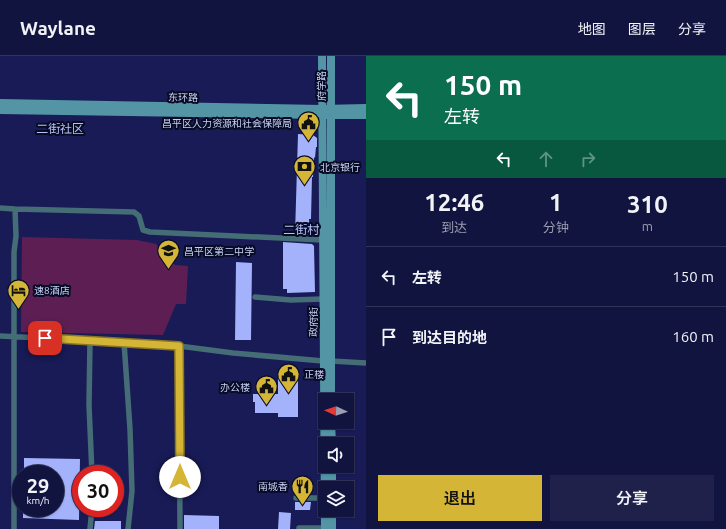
<!DOCTYPE html>
<html lang="zh">
<head>
<meta charset="utf-8">
<style>
  body { margin:0; font-family:Ubuntu,"Noto Sans SC",sans-serif; background:#1f214b; color:#f1f3f6; height:100vh; display:flex; flex-direction:column; font-size:15px; white-space:nowrap }
  * { box-sizing:border-box; margin:0 }
  p { font-size:13px; color:#9c9eb1 }
  .icon { flex:none; width:22px; height:22px; fill:none; stroke:currentColor; stroke-width:2; stroke-linecap:round; stroke-linejoin:round }
  .map { position:relative; flex:1; overflow:hidden }
  .details { display:flex; flex-direction:column; background:#121440; width:360px }
  .details>* { flex:none }
  .banner { background:#0b6e4f; color:#fff; overflow:hidden }
  .needle { width:26px; rotate:273deg }
  .fabs { position:absolute; left:318px; top:337px; display:grid; gap:8px }
  .fabs a { display:grid; place-items:center; width:36px; height:36px; border-radius:0px; background:#121440; box-shadow:0 1px 3px #0004,0 0 0 1px #313359; font-size:20px }
  .speed { position:absolute; left:12px; top:409px; display:flex; gap:8px; font-size:20px; font-weight:700; text-align:center }
  .speed>* { display:grid; place-content:center; width:52px; height:52px; border-radius:50%; background:#121440; box-shadow:0 1px 3px #0004,0 0 0 1px #313359; line-height:1 }
  .speed small { font-size:10px; font-weight:400 }
  .speed .limit { border:6px solid #d22; background:#fff; color:#111 }
  .pin { position:absolute; display:grid; place-items:center; width:34px; height:34px; color:#fff; margin:-17px; border-radius:8px; box-shadow:0 2px 6px #0006 }
  .me { position:absolute; width:44px; margin:-22px; rotate:0deg; stroke-linejoin:round; filter:drop-shadow(0 0 3px #0008) }
  .turn { display:flex; align-items:center; gap:14px; height:84px; padding:0 12px; font-size:18px }
  .turn .icon { width:52px; height:52px; stroke-width:2.5 }
  .turn b { display:block; font-size:28px; line-height:34px }
  .lanes { display:flex; align-items:center; height:38px; padding:0 12px; background:#0003; justify-content:center; gap:20px; direction:ltr }
  .lanes .off { opacity:.35 }
  .eta { display:flex; justify-content:space-evenly; align-items:center; height:68px; text-align:center }
  .eta b { font-size:24px; font-weight:600; line-height:28px }
  .action { display:flex; gap:8px; margin-top:auto; padding:8px 12px }
  .action a { flex:1; height:46px; border-radius:0px; background:#d5b535; color:#111; font-size:16px; font-weight:600; line-height:46px; text-align:center }
  .action a+a { background:#1f214b; color:#f1f3f6 }
  ul { padding:0; list-style:none }
  li { display:flex; align-items:center; gap:12px; height:60px; padding:0 12px; border-top:1px solid #313359 }
  li div { flex:1 }
  li b { display:block; font-size:15px }
  li em { font-style:normal }
  header { display:flex; align-items:center; gap:24px; box-sizing:border-box; height:56px; padding:0 20px; background:#121440; border-bottom:1px solid #313359 }
  header strong { font-size:19px }
  nav { display:flex; gap:22px; margin-inline-start:auto; font-size:14px }
  main { display:flex; flex:1; min-height:0 }
  .map>svg:first-child { display:block }
  .green { fill:#5d1f53 }
  .building { fill:#a3b2fb }
  .lines { fill:none; stroke-linecap:round; stroke-linejoin:round }
  .street { stroke:#456d76; stroke-width:5.5 }
  .secondary { stroke:#5395a5; stroke-width:8 }
  .route-casing { stroke:#8a7622; stroke-width:10 }
  .route { stroke:#d5b535; stroke-width:7 }
  .labels { text-anchor:middle; stroke-width:4; stroke-linejoin:round; paint-order:stroke }
  .street-label { font-size:10px; fill:#c6cff4; stroke:#080b24 }
  .poi-label { font-size:10px; fill:#c6cff4; stroke:#080b24; text-anchor:start }
  .quarter-label { font-size:12px; fill:#b3c0fa; stroke:#080b24 }
</style>
</head>
<body>
<header>
<strong>Waylane</strong>
<nav><a>地图</a><a>图层</a><a>分享</a></nav>
</header>
<main>
<div class="map">
<svg width="366" height="473" viewBox="0 0 366 473">
  <rect width="100%" height="100%" fill="#181b56"/>
  <path class="green" d="M22,181L137,184L156,188L175,209L188,210L186,248H176L163,279L21,276Z"/>
  <path class="building" d="M298,78L313,79L317,82V91H316L315,102L314,101L313,121H312L311,163H309L310,179L295,178Z
    M283,186L312,188L314,190L315,236L287,237V233H283Z
    M236,206L252,207L251,284H235Z
    M298,315V361H278V357H255V346H253V338H278V316Z
    M24,402L80,403L79,464L23,462V452H55V418H24Z
    M295,446H311L310,454H295Z
    M279,456L291,457L290,473H278Z
    M184,459L219,460V473H184Z
    M95,465H121V473H94Z"/>
  <g class="lines">
    <path class="street" d="M0,152L15,153L134,156L139,160L143,174L150,176L323,184
      M255,241L291,244L323,243
      M0,280L124,286L179,290L233,297L323,305
      M90,285L89,349L92,418
      M124,286L130,373L132,435L128,473
      M179,290L180,473
      M331,305L366,307
      M296,442H324
      M299,472H324
      M14,473V196L16,180L15,153
      M90,473L92,452"/>
    <path class="secondary" d="M322,0L325,473
      M331,0V344
      M0,47L322,53L366,52
      M0,54L322,59H366
      M331,366L332,388
      M332,410V432
      M332,454V473"/>
  </g>
  <g class="lines">
    <defs>
      <path id="route" d="M45,282L179,290L180,421"/>
    </defs>
    <use href="#route" class="route-casing"/>
    <use href="#route" class="route"/>
  </g>
  <defs>
    <symbol id="civic-pin" viewBox="-11 -11 22 30"><path d="M0 17L-7.5 6A9.5 9.5 0 1 1 7.5 6Z" fill="#d5b535" stroke="#080b24"/><path d="M-.6-6.5H3V-4.5H.6V-3L4-1V1h2V6H-6V1h2V-1L-.6-3ZM-1.2 2.5V6h2.4V2.5Z" fill="#111"/></symbol>
    <symbol id="bank-pin" viewBox="-11 -11 22 30"><path d="M0 17L-7.5 6A9.5 9.5 0 1 1 7.5 6Z" fill="#d5b535" stroke="#080b24"/><path d="M-6-4H6V4H-6ZM0-2.3a2.3 2.3 0 1 0 0 4.6a2.3 2.3 0 1 0 0-4.6Z" fill="#111"/></symbol>
    <symbol id="school-pin" viewBox="-11 -11 22 30"><path d="M0 17L-7.5 6A9.5 9.5 0 1 1 7.5 6Z" fill="#d5b535" stroke="#080b24"/><path d="M0-5L7-2L0 1L-7-2ZM-4 1L0 2.5L4 1V4Q0 6-4 4Z" fill="#111"/></symbol>
    <symbol id="hotel-pin" viewBox="-11 -11 22 30"><path d="M0 17L-7.5 6A9.5 9.5 0 1 1 7.5 6Z" fill="#d5b535" stroke="#080b24"/><path d="M-6-4.5h1.5V1H6V5H4.5V3h-9V5H-6ZM-4 0a1.8 1.8 0 1 1 3.6 0ZM.5 0V-2.5h3Q6-2.5 6 0Z" fill="#111"/></symbol>
    <symbol id="restaurant-pin" viewBox="-11 -11 22 30"><path d="M0 17L-7.5 6A9.5 9.5 0 1 1 7.5 6Z" fill="#d5b535" stroke="#080b24"/><path d="M-5-6h1v4h1v-4h1v4h1v-4h1v5L-1.5 .5V6h-2V.5L-5-1ZM5-6V6H3V1.5H1.5Q1.5-4 5-6Z" fill="#111"/></symbol>
  </defs>
  <g fill-rule="evenodd">
    <use href="#civic-pin" x="296" y="54" width="25" height="34"/>
    <use href="#bank-pin" x="292" y="98" width="25" height="34"/>
    <use href="#school-pin" x="156" y="182" width="25" height="34"/>
    <use href="#hotel-pin" x="6" y="222" width="25" height="34"/>
    <use href="#civic-pin" x="276" y="306" width="25" height="34"/>
    <use href="#civic-pin" x="254" y="318" width="25" height="34"/>
    <use href="#restaurant-pin" x="290" y="418" width="25" height="34"/>
  </g>
  <g class="labels">
    <g class="street-label">
      <text transform="translate(321 30) rotate(-90)" y="4">府学路</text>
      <text transform="translate(183 41) rotate(1)" y="4">东环路</text>
      <text transform="translate(313 266) rotate(-90)" y="4">政府街</text>
    </g>
    <g class="poi-label">
      <text x="292" y="71" text-anchor="end">昌平区人力资源和社会保障局</text>
      <text x="320" y="115">北京银行</text>
      <text x="184" y="199">昌平区第二中学</text>
      <text x="34" y="238">速8酒店</text>
      <text x="304" y="322">正楼</text>
      <text x="250" y="335" text-anchor="end">办公楼</text>
      <text x="288" y="434" text-anchor="end">南城香</text>
    </g>
    <g class="quarter-label">
      <text x="60" y="77">二街社区</text>
      <text x="301" y="178">二街村</text>
    </g>
  </g>
</svg>
<div class="fabs">
<a><svg class="needle" viewBox="-14 -14 28 28"><path d="M0-13l5 13h-10z" fill="#e53935"/><path d="M0 13l5-13h-10z" fill="#9c9eb1"/></svg></a>
<a><svg class="icon" aria-label="sound" viewBox="0 0 24 24"><path d="M4 9h4l5-4v14l-5-4H4zM17 9q2 3 0 6"/></svg></a>
<a><svg class="icon" aria-label="layers" viewBox="0 0 24 24"><path d="M12 4l9 5-9 5-9-5zM3 14l9 5 9-5"/></svg></a>
</div>
<div class="speed"><div>29<small>km/h</small></div><div class="limit">30</div></div>
<div class="pin" style="left:45px;top:282px;background:#d93025"><svg class="icon" aria-label="arrive" viewBox="0 0 24 24"><path d="M6 21V4h12l-3 4 3 4H6"/></svg></div>
<svg class="me" style="left:180px;top:421px" viewBox="-20 -20 40 40"><circle r="19" fill="#fff"/><path d="M0-13L10 11 0 6-10 11z" fill="#d5b535"/></svg>
</div>
<section class="details">
<div class="banner">
<div class="turn"><svg class="icon" aria-label="left" viewBox="0 0 24 24"><path d="M17 20v-9H6M10 6l-5 5 5 5"/></svg><div><b>150 m</b>左转</div></div>
<div class="lanes"><svg class="icon" aria-label="left" viewBox="0 0 24 24"><path d="M17 20v-9H6M10 6l-5 5 5 5"/></svg><svg class="icon off" aria-label="ahead" viewBox="0 0 24 24"><path d="M12 20V5M6 11l6-6 6 6"/></svg><svg class="icon off" aria-label="right" viewBox="0 0 24 24"><path d="M7 20v-9h11M14 6l5 5-5 5"/></svg></div>
</div>
<div class="eta">
<div><b>12:46</b><p>到达</p></div>
<div><b>1</b><p>分钟</p></div>
<div><b>310</b><p>m</p></div>
</div>
<ul>
<li><svg class="icon" aria-label="left" viewBox="0 0 24 24"><path d="M17 20v-9H6M10 6l-5 5 5 5"/></svg><div><b>左转</b></div><em>150 m</em></li>
<li><svg class="icon" aria-label="arrive" viewBox="0 0 24 24"><path d="M6 21V4h12l-3 4 3 4H6"/></svg><div><b>到达目的地</b></div><em>160 m</em></li>
</ul>
<div class="action"><a>退出</a><a>分享</a></div>
</section>
</main>
</body>
</html>
